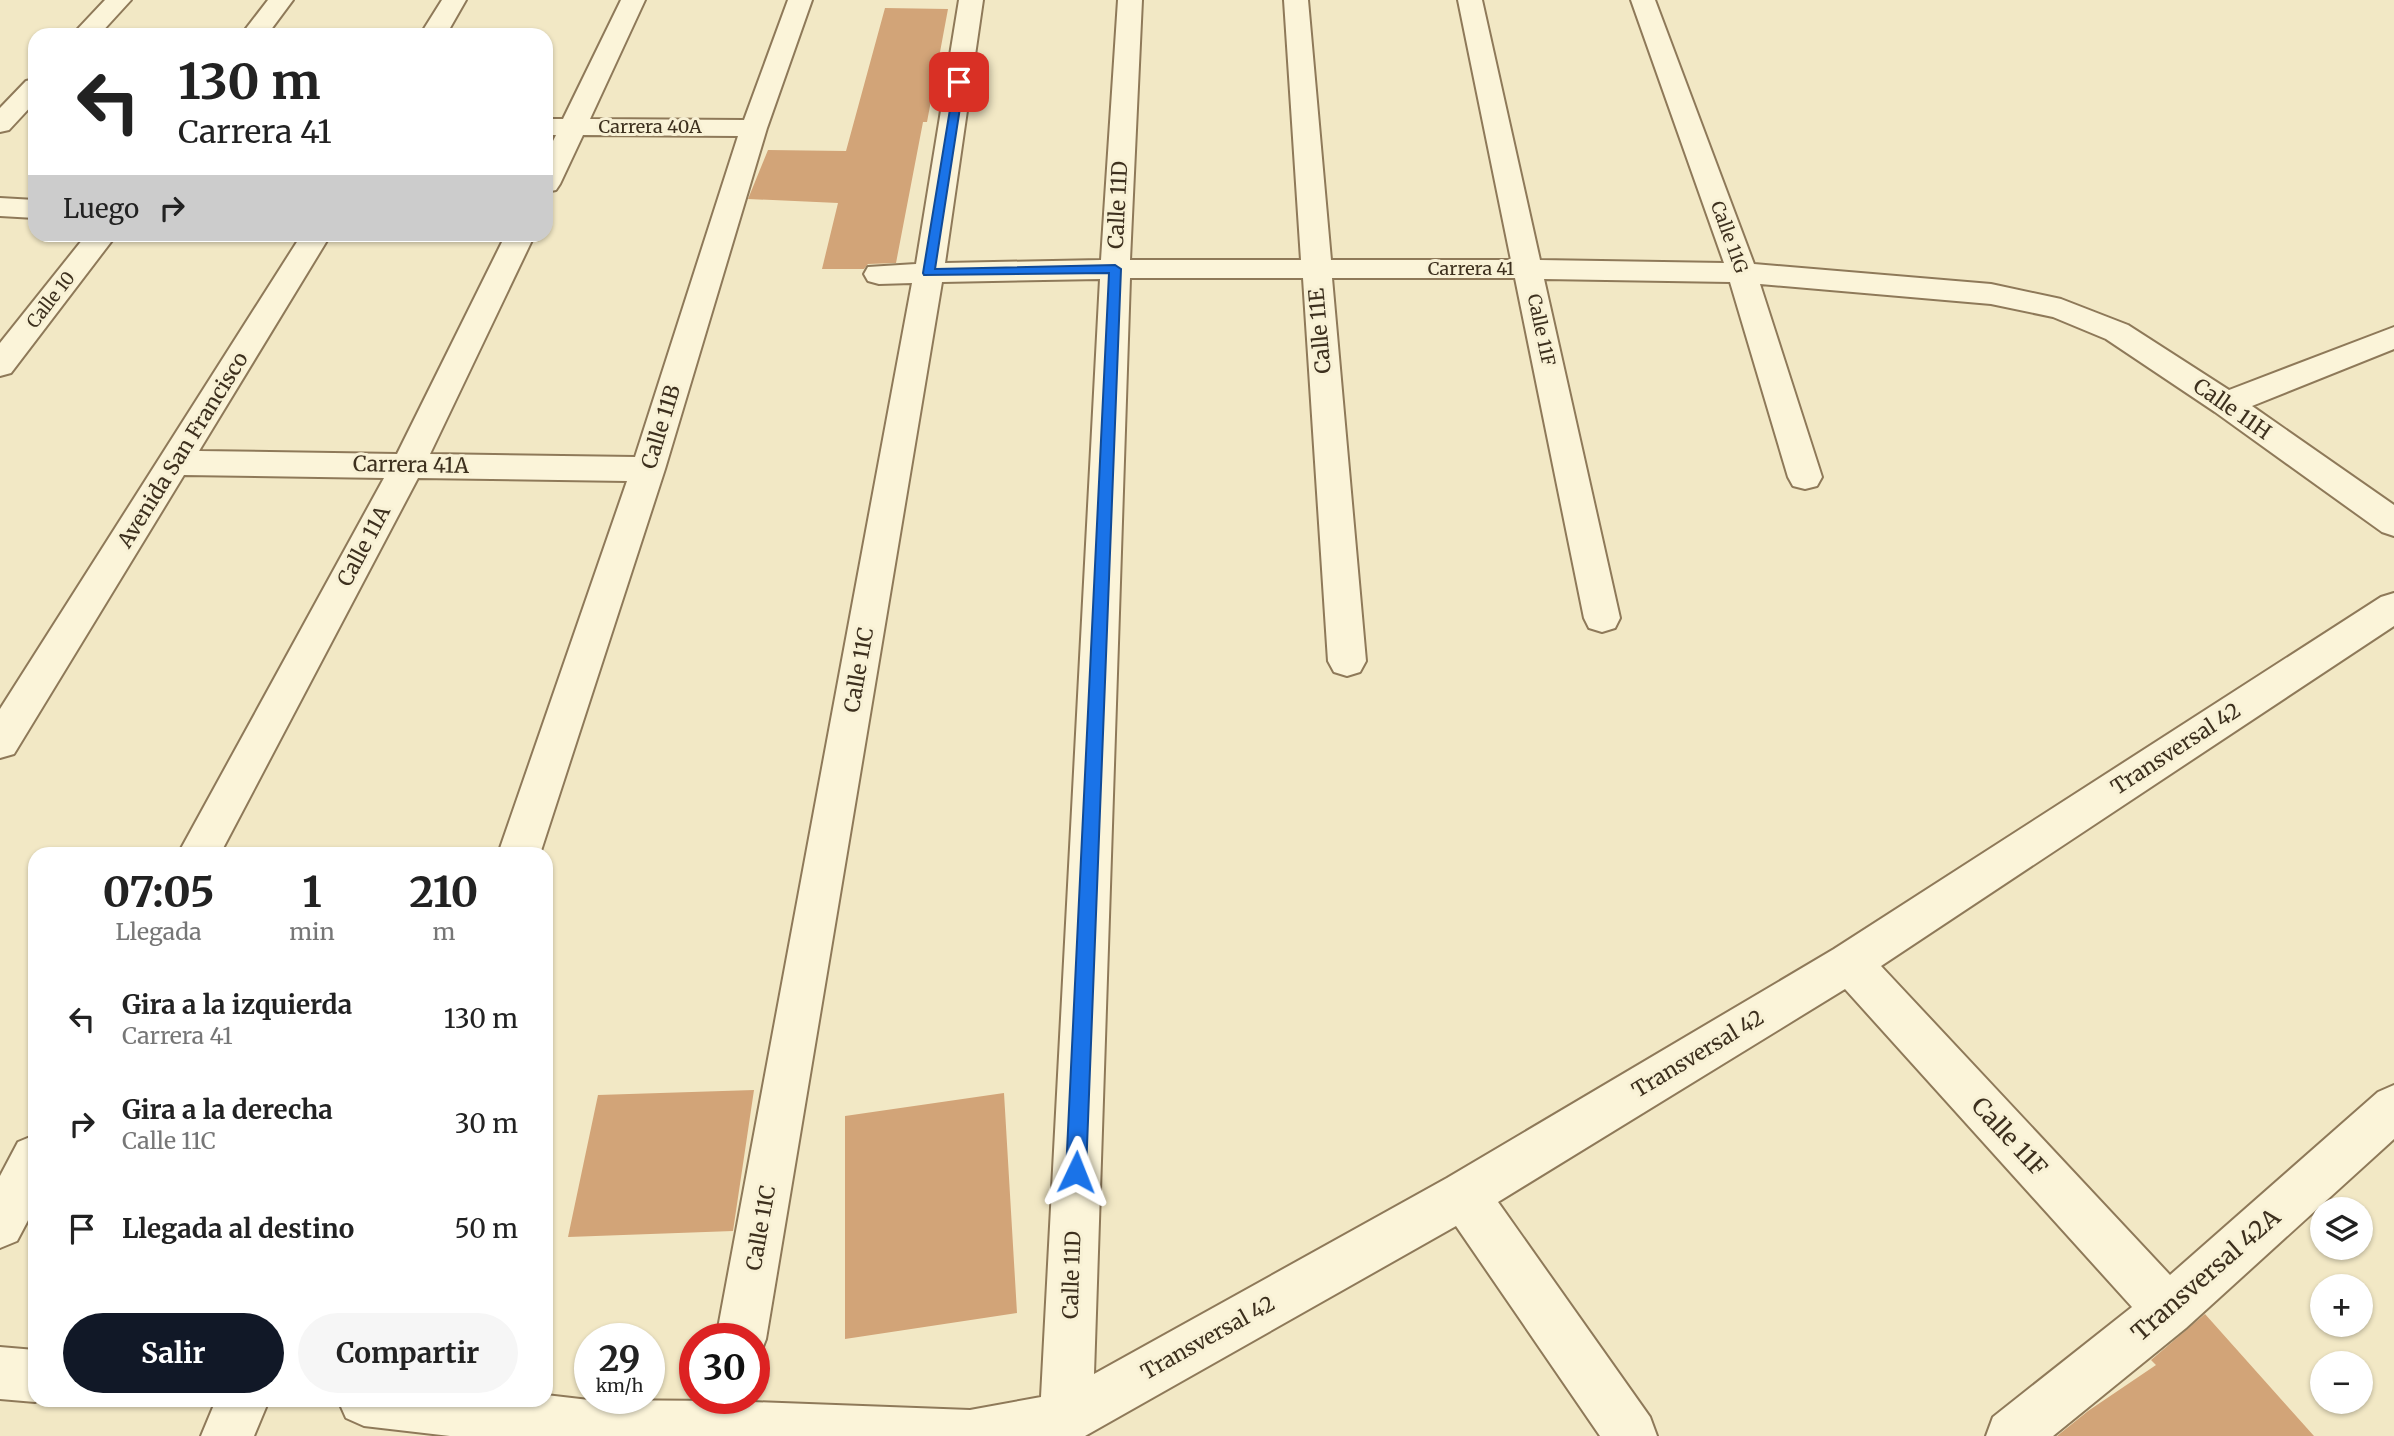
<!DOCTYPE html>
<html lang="es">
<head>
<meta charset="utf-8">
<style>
  body { margin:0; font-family:Merriweather,serif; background:#f6f6f6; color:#222; height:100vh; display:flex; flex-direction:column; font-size:26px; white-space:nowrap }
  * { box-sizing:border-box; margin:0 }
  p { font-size:23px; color:#767676 }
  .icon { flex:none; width:38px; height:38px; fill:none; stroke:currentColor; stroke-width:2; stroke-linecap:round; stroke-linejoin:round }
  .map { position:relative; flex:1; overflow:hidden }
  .drawer { position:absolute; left:28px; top:847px; width:525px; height:560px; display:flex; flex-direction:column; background:#fff; border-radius:21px; box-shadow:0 2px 5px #0004 }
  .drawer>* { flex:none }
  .banner { position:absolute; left:28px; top:28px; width:525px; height:214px; border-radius:21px; box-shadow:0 2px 5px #0004; background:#fff; color:#222; overflow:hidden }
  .buttons { position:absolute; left:2310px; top:1197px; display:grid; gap:14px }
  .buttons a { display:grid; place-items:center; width:63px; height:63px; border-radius:50%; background:#fff; box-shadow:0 2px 5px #0004; font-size:35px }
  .speed { position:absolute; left:574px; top:1323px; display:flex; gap:14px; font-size:35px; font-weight:700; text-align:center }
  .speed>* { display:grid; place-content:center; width:91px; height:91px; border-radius:50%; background:#fff; box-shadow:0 2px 5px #0004; line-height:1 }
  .speed small { font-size:18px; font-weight:400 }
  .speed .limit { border:10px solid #d22; background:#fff; color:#111 }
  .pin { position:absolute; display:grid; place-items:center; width:60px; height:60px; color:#fff; margin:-30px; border-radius:14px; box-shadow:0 4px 10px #0006 }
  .me { position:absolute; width:77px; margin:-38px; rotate:2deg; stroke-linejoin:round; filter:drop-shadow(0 0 5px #0008) }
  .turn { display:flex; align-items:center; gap:24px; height:147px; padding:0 35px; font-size:32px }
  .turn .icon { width:91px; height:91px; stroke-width:2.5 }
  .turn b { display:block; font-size:49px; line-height:60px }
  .then { display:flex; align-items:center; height:66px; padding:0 35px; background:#0003; gap:14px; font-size:26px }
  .eta { display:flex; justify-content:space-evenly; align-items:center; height:119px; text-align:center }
  .eta b { font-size:42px; font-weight:700; line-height:49px }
  .cta { display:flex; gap:14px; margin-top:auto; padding:14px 35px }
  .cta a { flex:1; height:80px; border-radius:42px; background:#111827; color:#fff; font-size:28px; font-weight:700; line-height:80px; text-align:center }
  .cta a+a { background:#f6f6f6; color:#222 }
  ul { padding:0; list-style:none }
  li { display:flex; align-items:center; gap:21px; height:105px; padding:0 35px }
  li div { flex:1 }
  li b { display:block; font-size:26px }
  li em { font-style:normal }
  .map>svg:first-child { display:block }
  .building { fill:#d2a478 }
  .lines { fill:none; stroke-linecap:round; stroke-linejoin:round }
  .minor-casing { stroke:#8e7959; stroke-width:4 }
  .minor { fill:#fbf4d9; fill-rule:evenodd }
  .route { fill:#1a73e8; stroke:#114b97; stroke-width:2 }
  .labels { text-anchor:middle; stroke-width:6; stroke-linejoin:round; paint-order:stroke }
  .far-street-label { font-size:18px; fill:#3d301e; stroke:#f8f1d5 }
  .street-label { font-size:21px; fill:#3d301e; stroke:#f8f1d5 }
  .near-street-label { font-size:24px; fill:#3d301e; stroke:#f8f1d5 }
</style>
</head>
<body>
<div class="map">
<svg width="2394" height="1436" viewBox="0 0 2394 1436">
  <rect width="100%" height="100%" fill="#f2e8c5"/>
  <path class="building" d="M885,8L948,9L927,122H923L896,263L868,264L864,269H822L838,203L748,199L768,150L846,151Z
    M754,1090L733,1231L568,1237L598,1095Z
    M1004,1093L1017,1313L845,1339V1116Z
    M2205,1314L2314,1436H2057L2088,1411L2156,1365L2151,1360Z"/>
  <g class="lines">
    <defs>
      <path id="minor" d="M105,0H131L99,35H72Z
        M268,0H293L267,35H241Z
        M442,0H466L446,35H420Z
        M621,0H645L590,119L744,120L788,0H812L767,128L665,469L540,854H498L627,481L418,478L220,854H178L384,478L184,475L14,754L0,758V709L302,234H331L199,451L397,454L506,234H535L430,454L635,457L738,136L583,135L560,184L556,190L546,192V155L556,135H546V119H563Z
        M959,0H983L945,263L1101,260L1118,0H1142L1130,260H1301L1284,0H1308L1331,260H1511L1458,0H1482L1540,260L1724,263L1631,0H1655L1754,264L1991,284L2061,299L2128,325L2229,390L2394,327V349L2252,406L2394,505V536L2382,532L2215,412L2106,339L2053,317L1991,304L1760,284L1822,477L1817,486L1805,489L1793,486L1788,477L1730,282L1544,279L1620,618L1615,628L1602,632L1589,628L1584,618L1515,278H1332L1366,661L1360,672L1347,676L1334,672L1328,661L1303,278H1130L1094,1374L1447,1178L1834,949L2381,597L2394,593V626L1881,966L2170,1275L2378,1092L2394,1085V1139L2186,1328L2053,1436H1986L1993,1417L2132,1307L1845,989L1498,1202L1650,1417L1657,1436H1600L1456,1226L1085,1436H450L364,1426L346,1418L338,1400H546V1395L589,1400L726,1401L970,1410L1041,1397L1100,279L942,282L766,1339L759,1357L754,1359V1339H716L912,283L879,284L868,281L864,274L868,267L916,264Z
        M35,79V102L9,130L0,132V108L26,81Z
        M0,198L35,200V218L0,216Z
        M87,234H117L11,373L0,376V343Z
        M35,1135V1207L17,1241L0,1248V1176L18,1142Z
        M0,1347L35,1350V1400H39L35,1402L0,1399Z
        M216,1400H269L254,1436H201Z"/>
    </defs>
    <use href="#minor" class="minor-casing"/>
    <use href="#minor" class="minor"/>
  </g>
  <path class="route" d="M955,79L964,82L935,269L1115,265L1121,269L1086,1172L1083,1179L1076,1181L1069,1179L1066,1172L1109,273L924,275L923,273Z"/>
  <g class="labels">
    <g class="far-street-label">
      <text x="650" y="133">Carrera 40A</text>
      <text transform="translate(1729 237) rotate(70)" y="6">Calle 11G</text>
      <text x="1471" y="275">Carrera 41</text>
      <text transform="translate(51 300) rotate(-52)" y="6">Calle 10</text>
      <text transform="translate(1541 330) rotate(78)" y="6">Calle 11F</text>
    </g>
    <g class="street-label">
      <text transform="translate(1118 205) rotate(-87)" y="7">Calle 11D</text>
      <text transform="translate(1320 331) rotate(-95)" y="7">Calle 11E</text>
      <text transform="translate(2232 409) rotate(35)" y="7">Calle 11H</text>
      <text transform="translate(661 427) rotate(-73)" y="7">Calle 11B</text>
      <text transform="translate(183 450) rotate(-58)" y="7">Avenida San Francisco</text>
      <text transform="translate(411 465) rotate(1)" y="7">Carrera 41A</text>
      <text transform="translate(364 546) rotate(-62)" y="7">Calle 11A</text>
      <text transform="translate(859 670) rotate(-80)" y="7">Calle 11C</text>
      <text transform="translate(2176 749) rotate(-33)" y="7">Transversal 42</text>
      <text transform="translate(1698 1054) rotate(-31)" y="7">Transversal 42</text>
      <text transform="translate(761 1228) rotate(-80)" y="7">Calle 11C</text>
      <text transform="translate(1072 1275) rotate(-88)" y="7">Calle 11D</text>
      <text transform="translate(1208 1338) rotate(-29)" y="7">Transversal 42</text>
    </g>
    <g class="near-street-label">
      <text transform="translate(2009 1137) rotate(47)" y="8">Calle 11F</text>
      <text transform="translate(2206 1275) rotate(-41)" y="8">Transversal 42A</text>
    </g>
  </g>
</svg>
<div class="buttons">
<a><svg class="icon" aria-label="layers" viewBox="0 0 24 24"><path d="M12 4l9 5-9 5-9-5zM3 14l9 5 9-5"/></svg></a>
<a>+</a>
<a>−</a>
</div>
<div class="speed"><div>29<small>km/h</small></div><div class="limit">30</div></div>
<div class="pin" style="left:959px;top:82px;background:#d93025"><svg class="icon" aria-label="arrive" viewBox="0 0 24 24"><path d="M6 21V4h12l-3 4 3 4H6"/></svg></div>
<svg class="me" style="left:1076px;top:1172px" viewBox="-20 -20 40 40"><path d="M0-17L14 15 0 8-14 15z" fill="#1a73e8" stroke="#fff" stroke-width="4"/></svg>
<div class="banner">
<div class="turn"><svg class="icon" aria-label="left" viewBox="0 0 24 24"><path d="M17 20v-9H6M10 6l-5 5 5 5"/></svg><div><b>130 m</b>Carrera 41</div></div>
<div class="then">Luego<svg class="icon" aria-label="right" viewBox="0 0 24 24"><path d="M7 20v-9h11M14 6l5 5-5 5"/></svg></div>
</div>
<section class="drawer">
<div class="eta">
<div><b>07:05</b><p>Llegada</p></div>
<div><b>1</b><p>min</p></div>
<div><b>210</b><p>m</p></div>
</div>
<ul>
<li><svg class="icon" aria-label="left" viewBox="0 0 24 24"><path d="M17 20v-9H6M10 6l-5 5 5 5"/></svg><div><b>Gira a la izquierda</b><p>Carrera 41</p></div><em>130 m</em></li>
<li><svg class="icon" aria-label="right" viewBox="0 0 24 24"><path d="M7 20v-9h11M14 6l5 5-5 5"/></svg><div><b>Gira a la derecha</b><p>Calle 11C</p></div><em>30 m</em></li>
<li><svg class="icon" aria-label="arrive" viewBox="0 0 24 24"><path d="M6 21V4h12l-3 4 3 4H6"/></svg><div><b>Llegada al destino</b></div><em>50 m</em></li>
</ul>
<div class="cta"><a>Salir</a><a>Compartir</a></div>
</section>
</div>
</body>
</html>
